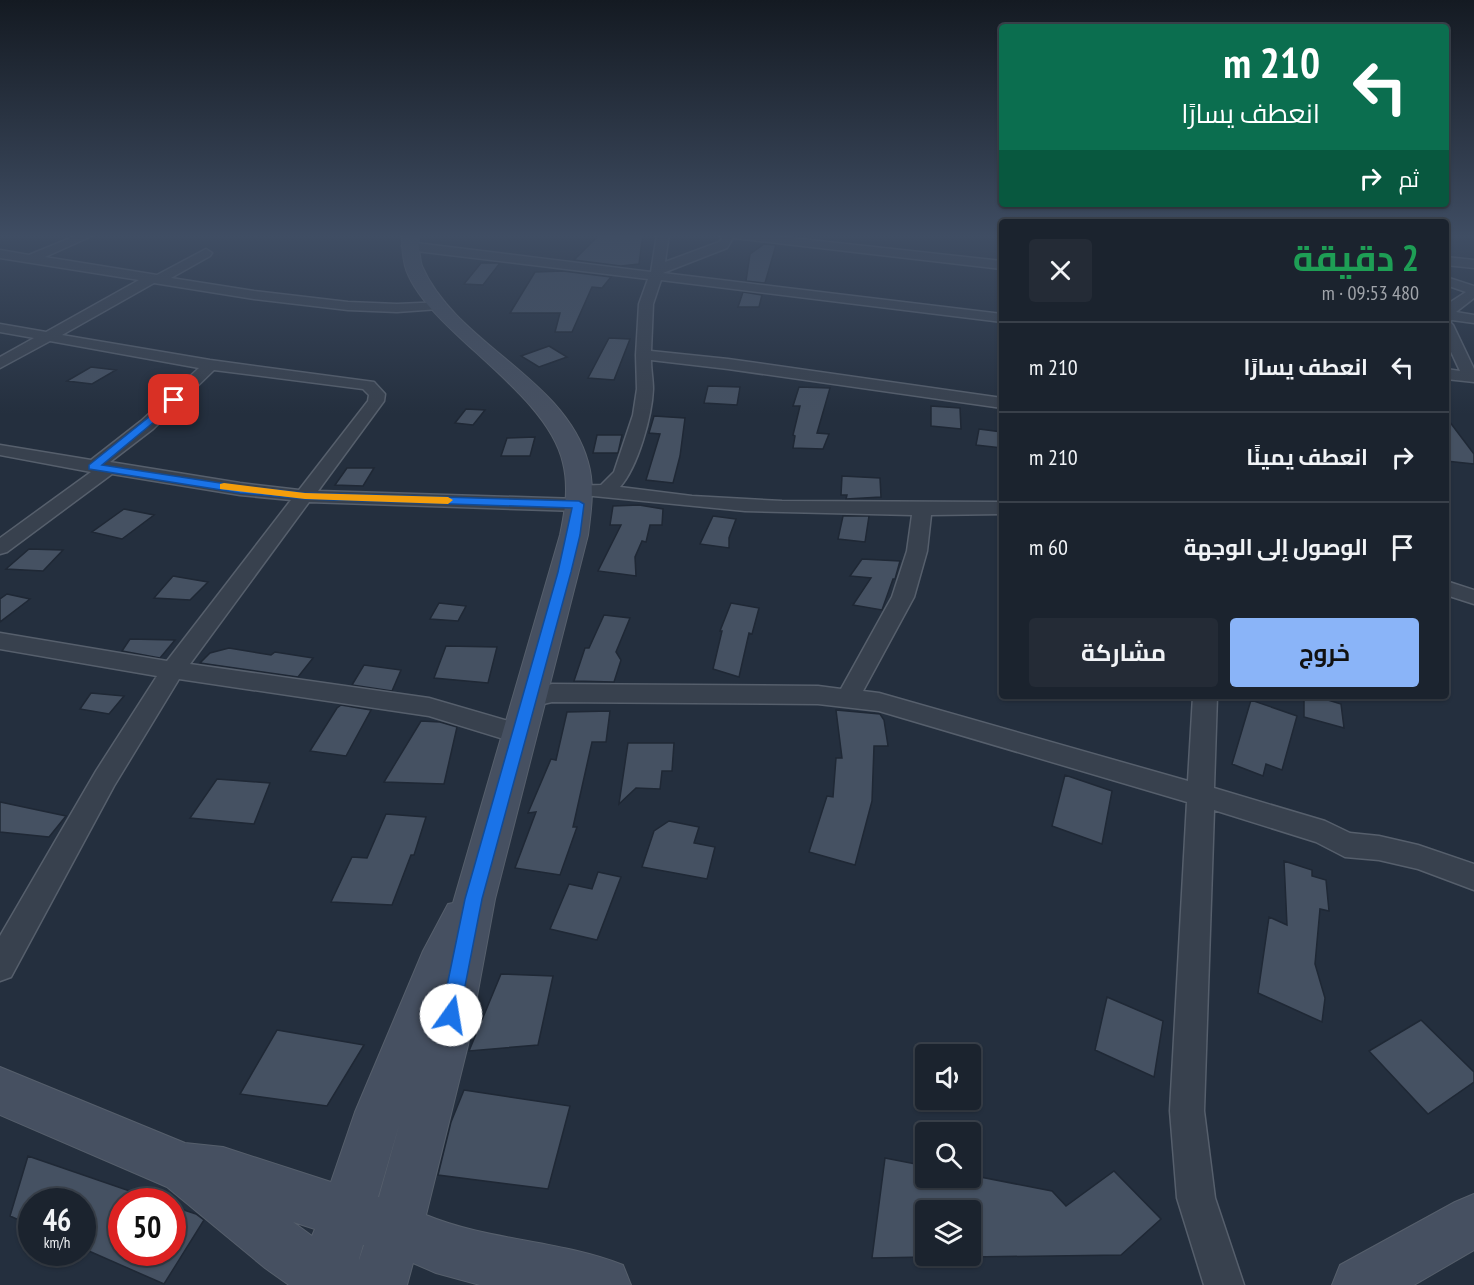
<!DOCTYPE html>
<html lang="ar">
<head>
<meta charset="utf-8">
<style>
  body { margin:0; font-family:"PT Sans Narrow",Cairo,sans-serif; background:#242b36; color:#f1f3f6; direction:rtl; height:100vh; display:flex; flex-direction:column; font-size:22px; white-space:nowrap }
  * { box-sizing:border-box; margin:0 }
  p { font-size:20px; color:#a0a4aa }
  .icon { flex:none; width:33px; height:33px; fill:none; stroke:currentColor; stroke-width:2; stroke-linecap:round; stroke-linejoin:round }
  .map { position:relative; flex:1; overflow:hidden; direction:ltr }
  .side { position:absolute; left:999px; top:219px; width:450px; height:480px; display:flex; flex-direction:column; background:#1b232e; border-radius:6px; box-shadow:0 2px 4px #0004,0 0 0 2px #39404a; direction:rtl }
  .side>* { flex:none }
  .banner { position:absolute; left:999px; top:24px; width:450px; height:183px; border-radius:6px; box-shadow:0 2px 4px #0004,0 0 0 2px #39404a; direction:rtl; background:#0b6e4f; color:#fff; overflow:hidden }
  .fabs { position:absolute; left:915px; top:1044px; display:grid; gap:12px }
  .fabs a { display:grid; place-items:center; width:66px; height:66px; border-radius:6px; background:#1b232e; box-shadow:0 2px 4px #0004,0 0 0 2px #39404a; font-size:30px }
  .speed { position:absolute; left:18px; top:1188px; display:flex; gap:12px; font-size:30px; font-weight:700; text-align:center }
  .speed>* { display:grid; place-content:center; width:78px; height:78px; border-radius:50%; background:#1b232e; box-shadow:0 2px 4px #0004,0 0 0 2px #39404a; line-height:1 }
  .speed small { font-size:15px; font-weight:400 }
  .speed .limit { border:9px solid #d22; background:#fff; color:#111 }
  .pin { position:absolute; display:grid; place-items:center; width:51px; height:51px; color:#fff; margin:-26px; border-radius:12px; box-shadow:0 3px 9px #0006 }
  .me { position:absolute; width:66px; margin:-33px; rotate:13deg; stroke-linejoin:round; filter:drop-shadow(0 0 4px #0008) }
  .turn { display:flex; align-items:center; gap:21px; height:126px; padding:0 30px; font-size:27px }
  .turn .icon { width:78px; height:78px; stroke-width:2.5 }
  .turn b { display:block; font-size:42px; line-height:51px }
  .then { display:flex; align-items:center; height:57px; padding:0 30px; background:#0003; gap:12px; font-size:22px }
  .round { display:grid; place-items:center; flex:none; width:63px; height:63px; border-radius:6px; background:#242b36 }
  .head { display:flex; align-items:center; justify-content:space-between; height:102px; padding:0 30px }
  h1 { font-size:36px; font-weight:700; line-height:45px; color:#1e9e55 }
  .primary-button { display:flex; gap:12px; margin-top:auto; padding:12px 30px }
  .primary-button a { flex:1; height:69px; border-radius:6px; background:#8ab4f8; color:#111; font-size:24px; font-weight:700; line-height:69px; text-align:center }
  .primary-button a+a { background:#242b36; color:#f1f3f6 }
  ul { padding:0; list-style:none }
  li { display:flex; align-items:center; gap:18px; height:90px; padding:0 30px; border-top:2px solid #39404a }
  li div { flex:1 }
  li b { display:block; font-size:22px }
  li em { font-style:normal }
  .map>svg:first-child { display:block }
  .building { fill:#455162; stroke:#1f2835; stroke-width:1.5 }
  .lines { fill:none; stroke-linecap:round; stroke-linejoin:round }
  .street-casing { stroke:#565f6c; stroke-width:3 }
  .secondary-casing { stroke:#565f6c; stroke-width:2 }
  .street { fill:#38414e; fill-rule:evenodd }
  .secondary { fill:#465061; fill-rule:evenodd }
  .route { fill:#1a73e8; stroke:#114b97; stroke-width:1.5 }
  .slow { fill:#f59e0b }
</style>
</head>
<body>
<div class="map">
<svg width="1474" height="1285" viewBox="0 0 1474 1285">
  <rect width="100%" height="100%" fill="#242f3e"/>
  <path class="building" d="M600,234H643L639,264L621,266L574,260Z
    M764,244L776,245L765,283L746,281L750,254Z
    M481,263H500L483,285L464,284Z
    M563,271L611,277L602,288L592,287L572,332H555L560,313H510L535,272Z
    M743,292L762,295L759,307H738Z
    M609,338L630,339L614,380L588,378Z
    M549,346L567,357L539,367L521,356Z
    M91,367L116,370L92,384L67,381Z
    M708,386L740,387L737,405L704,403Z
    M799,387L830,388L817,433L829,434L823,449L793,448L795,436L793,435L800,406H793Z
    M931,406L960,408L961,429L931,426Z
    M466,409L485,410L473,425L455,423Z
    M654,416L685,418L680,456L673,483L646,480L660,434L649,433Z
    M1446,417L1474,454V464L1446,461Z
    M979,429L1002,432V448L976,445Z
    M597,435H622L618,453H593Z
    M535,437L530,456H501L507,438Z
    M347,468H374L363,486L335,485Z
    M842,476L880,478L881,497L846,499L847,495H841Z
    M639,505L663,509L662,525H650L646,542L642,541L635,557L636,576L598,571L621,525H610L613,506Z
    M124,509L154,515L122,539L92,532Z
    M713,516L736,519L729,538V548L700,544Z
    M843,516H869L865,542L838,539Z
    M29,549L63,550L43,571L6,569Z
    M862,559L900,561L895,579H893L882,610L853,605L871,578L850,576Z
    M173,576L208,582L190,600L154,598Z
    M7,594L30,599L0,622V599Z
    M439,603L466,606L458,621L430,619Z
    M731,603L759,608L752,634L749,633L739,677L713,669L722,631H720Z
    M604,615L630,618L616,652L621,660L614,682L574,681L585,648H589Z
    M130,639L175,640L160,658L122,651Z
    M446,646L497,647L488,683L434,678Z
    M229,648L271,655L275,652L313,658L298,677L200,663L210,653Z
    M364,665L401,670L392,691L352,685Z
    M91,693L124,696L109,714L80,709Z
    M1304,696H1315L1341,704L1344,728L1304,717Z
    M1251,700L1297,716L1282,770L1266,764L1263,776L1232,764Z
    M341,705L371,710L346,756L310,751L337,708Z
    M836,710L880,714L884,720L888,746H874L872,801L855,865L809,852L827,796L833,797L836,758H842Z
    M610,711L606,742H592L573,827H577L560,875L515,868L536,812L528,813L551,759L556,760L567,712Z
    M421,721L440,722L457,727L444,784L384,782Z
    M628,743H674L672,771H662L660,789L636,788L619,804Z
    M1065,775L1112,791L1102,844L1052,826Z
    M217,779L270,783L254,824L190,818Z
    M0,802L66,816L49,837L0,832Z
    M386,814L426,817L414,855H411L392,905L331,902L352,857L367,858Z
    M669,821L699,827L694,843L715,847L707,879L642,867L654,831Z
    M1284,861L1312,870V876L1326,880L1329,911L1320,909L1315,964L1325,998L1322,1022L1258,993L1269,917L1287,925Z
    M598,872L621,877L597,940L550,929L569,884L592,889Z
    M501,974L553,976L538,1045L469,1051Z
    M1107,997L1163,1021L1154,1077L1095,1050Z
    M1421,1020L1474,1072V1082L1428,1114L1369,1051Z
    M277,1030L364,1045L327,1106L240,1094Z
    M464,1090L570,1106L548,1189L438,1175L451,1122Z
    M28,1156L153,1199V1202H122V1252H172V1206L196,1214L204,1220L164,1284L82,1248V1202H32V1226L10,1216Z
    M885,1158L926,1166V1178H970V1175L1052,1191L1066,1206L1114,1171L1161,1219L1121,1255L970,1257V1210H926V1257L872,1258Z"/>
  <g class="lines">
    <defs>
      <path id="street" d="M80,234H96L45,257L157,275L206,249L212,253L210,256L171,278L254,291L348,302L397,304L444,302L446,305L439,309L397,312L348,310L254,299L154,283L62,335L210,360L374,382L385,394L384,401L318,491L579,499L586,501L588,505L586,509L579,511L309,502L190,664L429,698L529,727L532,734L529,741L520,744L429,716L179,679L114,786L11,977L0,981V936L96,771L157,676L0,649V633L167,661L291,500L240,495L112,474L7,552L0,554V538L91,472L0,455V445L91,460L141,421L199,368L50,341L0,368V357L34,338L0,332V324L46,332L139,280L0,258V250L29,255ZM214,370L363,389L369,395L368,401L299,490L240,483L110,462L153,429Z
        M657,234H669L665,262L719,242L722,239L719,234H755L1002,261V269L733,238L727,248L663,273L1002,314V322L661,280L653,304L651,351L728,359L1002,398V408L728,369L651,360C651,370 653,380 653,389C652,416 638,467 620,487L692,496L782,501L1002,502V514L931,515L927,551L914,597L863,691L879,693L1188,781L1193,696H1217L1214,788L1325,821L1350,833L1379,836L1418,845L1474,864V890L1418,869L1379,860L1345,857L1316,842L1214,810L1204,1111L1215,1198L1244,1285H1204L1177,1198L1170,1111L1187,802L879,711L818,704L552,702L530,707L522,704L518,698L522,692L552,684L818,686L841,689L892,597L907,551L912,515L745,511L573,494L571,490L573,486L601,485L614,472L633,415L637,389L636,355L639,304L648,279L408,250L402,246L408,242L651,272Z
        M1446,257L1474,260V268L1446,265Z
        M1446,277L1474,286V298L1456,312L1474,315V323L1452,320L1449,321L1453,325L1474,369V382L1446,379V369L1460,371L1446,341V305L1466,292L1446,285Z
        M1446,581L1474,590V604L1446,595Z"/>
      <path id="secondary" d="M402,234H418C419,244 419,256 422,266C456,344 565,378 588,462C595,486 591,511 588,535L495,899L468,1045L426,1215C489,1241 560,1240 623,1265L631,1285H480L436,1273L413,1263L407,1285H289L265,1268L167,1187L0,1115V1067L185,1143L223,1147L331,1182L355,1112L423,951L448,904L453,903L560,535C565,511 569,487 563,463C550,404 466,351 428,305C418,293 406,276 404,261C402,252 402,243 402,234ZM400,1122L379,1197H378ZM293,1222L315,1229L312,1236ZM363,1245H364L359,1260V1259Z
        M1474,1194V1250L1414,1285H1332L1340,1265L1455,1202Z"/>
    </defs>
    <use href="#street" class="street-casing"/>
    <use href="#secondary" class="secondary-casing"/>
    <use href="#street" class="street"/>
    <use href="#secondary" class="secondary"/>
  </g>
  <linearGradient id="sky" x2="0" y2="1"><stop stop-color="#141a22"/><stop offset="0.57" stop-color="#3f4d63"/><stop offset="1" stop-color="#3f4d63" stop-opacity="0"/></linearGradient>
  <rect width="1474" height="414" fill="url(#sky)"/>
  <path class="route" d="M174,397L179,400L178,402L102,465L240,486L305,493L579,501L584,504L580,535L571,572L482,899L458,1022L451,1025L444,1022L441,1015L465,899L558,572L572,508L305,499L240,493L89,469V465Z"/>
  <path class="slow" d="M224,483L305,493L448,497L453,500L448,504L305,499L220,489V484Z"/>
</svg>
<div class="fabs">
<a><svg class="icon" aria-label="sound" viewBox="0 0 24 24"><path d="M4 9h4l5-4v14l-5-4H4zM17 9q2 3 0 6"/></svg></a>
<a><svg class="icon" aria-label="search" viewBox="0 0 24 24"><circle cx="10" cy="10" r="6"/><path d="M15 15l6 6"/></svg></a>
<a><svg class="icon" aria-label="layers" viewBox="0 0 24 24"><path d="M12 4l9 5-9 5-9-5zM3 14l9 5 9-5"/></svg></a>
</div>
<div class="speed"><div>46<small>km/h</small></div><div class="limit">50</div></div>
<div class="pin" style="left:174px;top:400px;background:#d93025"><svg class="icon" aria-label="arrive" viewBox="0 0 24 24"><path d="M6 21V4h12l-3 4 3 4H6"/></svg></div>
<svg class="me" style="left:451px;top:1015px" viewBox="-20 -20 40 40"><circle r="19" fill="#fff"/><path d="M0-13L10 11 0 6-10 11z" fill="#1a73e8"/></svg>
<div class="banner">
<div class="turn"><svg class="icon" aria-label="left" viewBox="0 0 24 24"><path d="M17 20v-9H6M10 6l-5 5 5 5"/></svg><div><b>210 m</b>انعطف يسارًا</div></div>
<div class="then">ثم<svg class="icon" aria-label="right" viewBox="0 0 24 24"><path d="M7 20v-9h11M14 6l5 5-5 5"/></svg></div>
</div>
<section class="side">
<div class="head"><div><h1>2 دقيقة</h1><p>480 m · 09:53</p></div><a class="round"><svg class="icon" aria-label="close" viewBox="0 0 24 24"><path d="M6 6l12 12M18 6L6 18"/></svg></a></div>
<ul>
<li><svg class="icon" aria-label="left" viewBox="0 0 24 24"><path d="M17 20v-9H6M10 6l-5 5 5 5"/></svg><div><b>انعطف يسارًا</b></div><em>210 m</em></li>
<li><svg class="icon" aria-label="right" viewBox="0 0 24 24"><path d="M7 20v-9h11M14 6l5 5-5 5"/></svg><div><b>انعطف يمينًا</b></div><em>210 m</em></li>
<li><svg class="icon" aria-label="arrive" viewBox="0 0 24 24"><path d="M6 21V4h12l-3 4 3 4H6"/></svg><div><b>الوصول إلى الوجهة</b></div><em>60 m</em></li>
</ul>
<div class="primary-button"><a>خروج</a><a>مشاركة</a></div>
</section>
</div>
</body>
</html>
